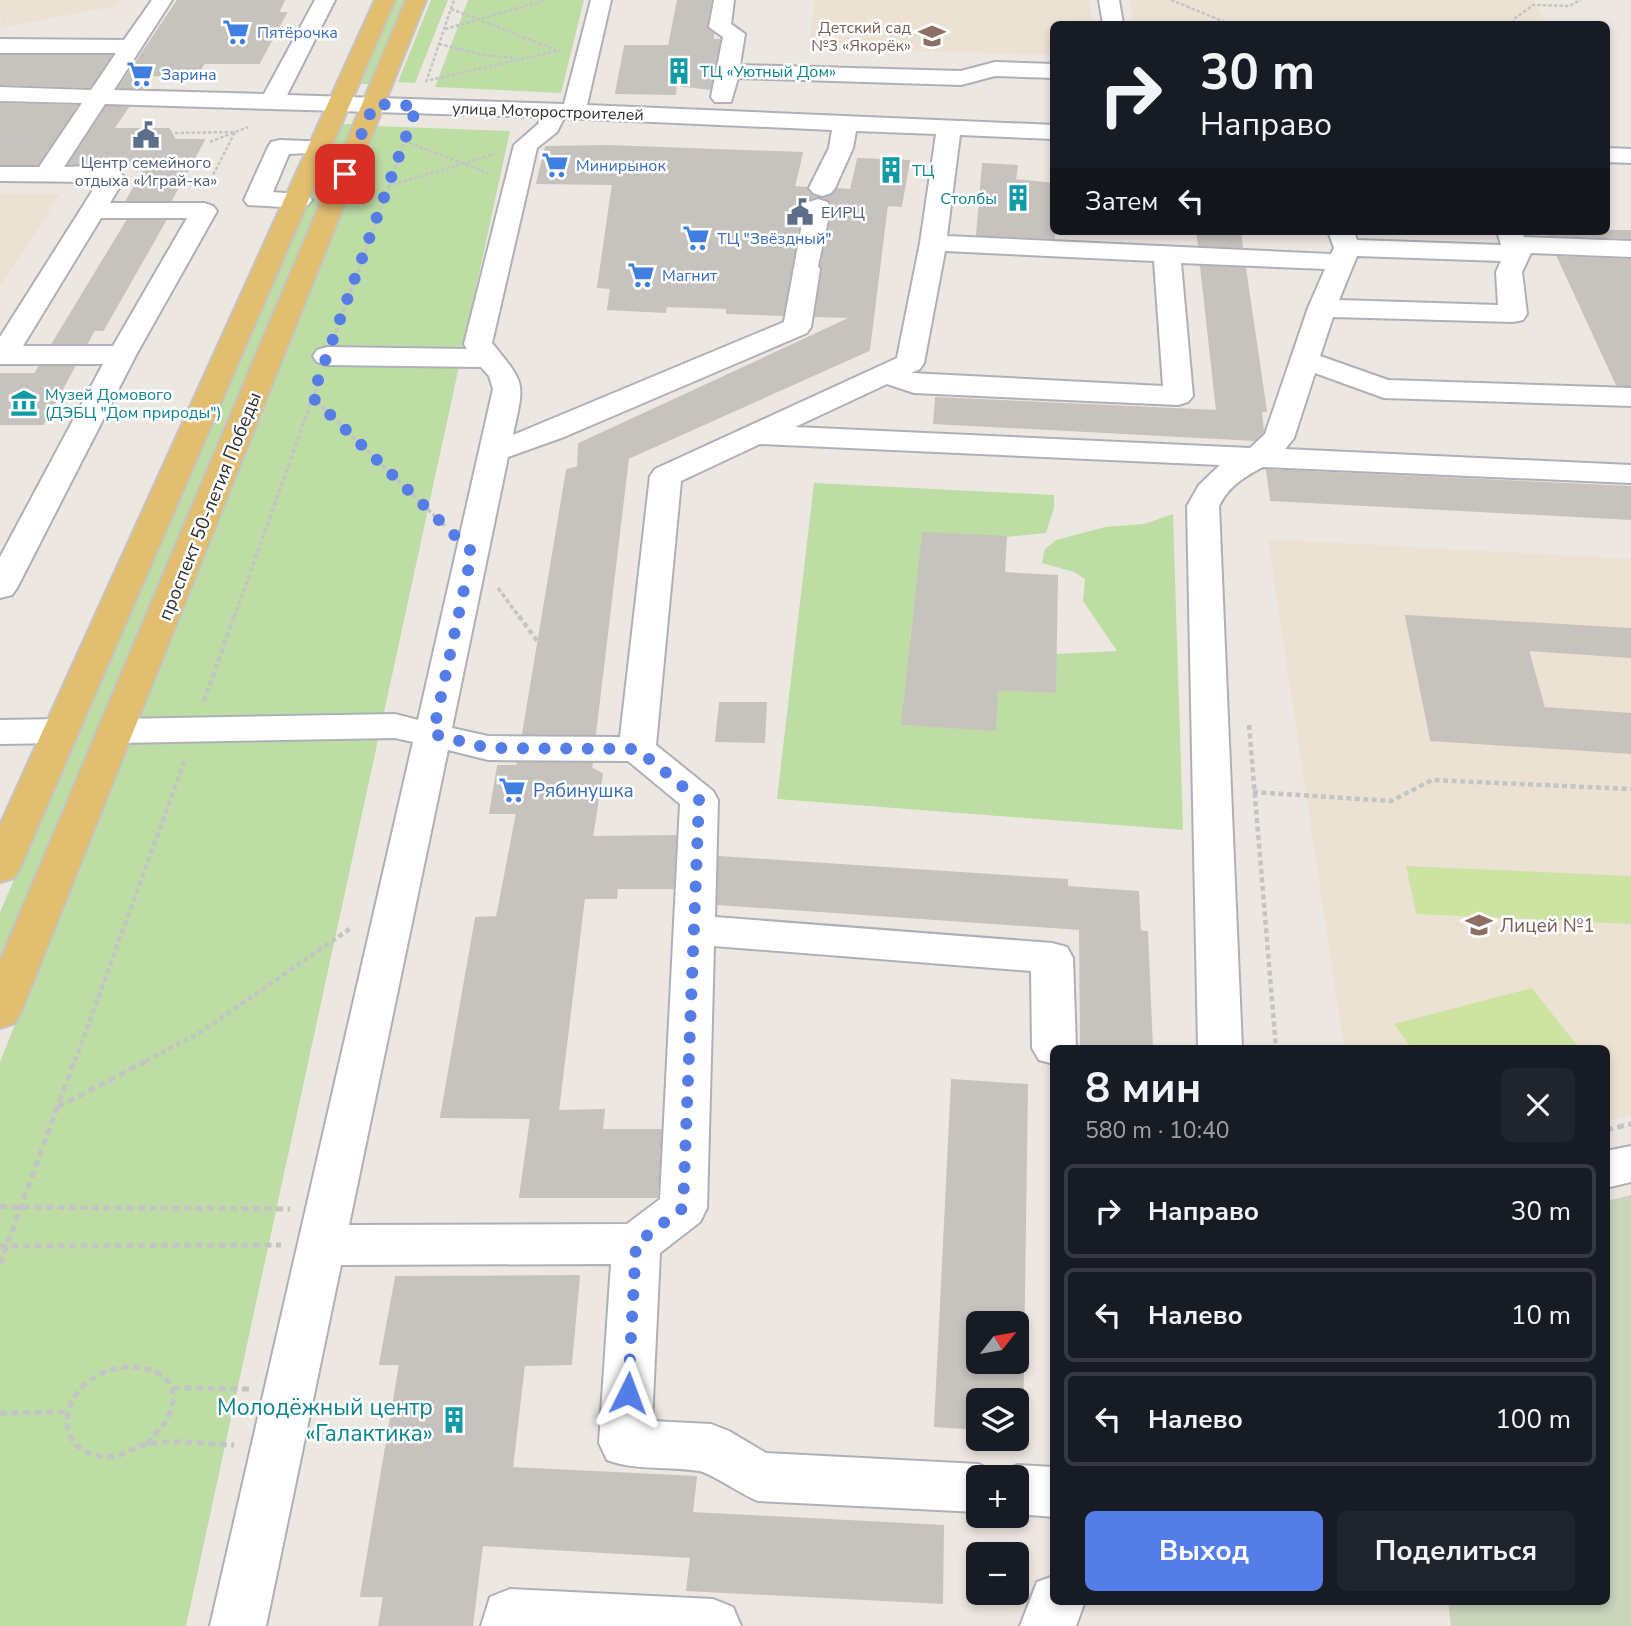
<!DOCTYPE html>
<html lang="ru">
<head>
<meta charset="utf-8">
<style>
  body { margin:0; font-family:"Nunito Sans",sans-serif; background:#20242c; color:#f1f3f6; height:100vh; display:flex; flex-direction:column; font-size:26px; white-space:nowrap }
  * { box-sizing:border-box; margin:0 }
  p { font-size:23px; color:#9ea1a6 }
  .icon { flex:none; width:38px; height:38px; fill:none; stroke:currentColor; stroke-width:2; stroke-linecap:round; stroke-linejoin:round }
  .map { position:relative; flex:1; overflow:hidden }
  .side { position:absolute; left:1050px; top:1045px; width:560px; height:560px; display:flex; flex-direction:column; background:#171b24; border-radius:10px; box-shadow:0 4px 10px #0003 }
  .side>* { flex:none }
  .top-card { position:absolute; left:1050px; top:21px; width:560px; height:214px; border-radius:10px; box-shadow:0 4px 10px #0003; background:#171b24; color:#f1f3f6; overflow:hidden }
  .needle { width:46px; rotate:59deg }
  .fabs { position:absolute; left:966px; top:1311px; display:grid; gap:14px }
  .fabs a { display:grid; place-items:center; width:63px; height:63px; border-radius:10px; background:#171b24; box-shadow:0 4px 10px #0003; font-size:35px }
  .pin { position:absolute; display:grid; place-items:center; width:60px; height:60px; color:#fff; margin:-30px; border-radius:14px; box-shadow:0 4px 10px #0006 }
  .me { position:absolute; width:77px; margin:-38px; rotate:3deg; stroke-linejoin:round; filter:drop-shadow(0 0 5px #0008) }
  .turn { display:flex; align-items:center; gap:24px; height:147px; padding:0 35px; font-size:32px }
  .turn .icon { width:91px; height:91px; stroke-width:2.5 }
  .turn b { display:block; font-size:49px; line-height:60px }
  .then { display:flex; align-items:center; height:66px; padding:0 35px; background:#0003; gap:14px; font-size:26px }
  .round { display:grid; place-items:center; flex:none; width:74px; height:74px; border-radius:10px; background:#20242c }
  .head { display:flex; align-items:center; justify-content:space-between; height:119px; padding:0 35px }
  h1 { font-size:42px; font-weight:700; line-height:52px }
  .action { display:flex; gap:14px; margin-top:auto; padding:14px 35px }
  .action a { flex:1; height:80px; border-radius:10px; background:#557de7; color:#fff; font-size:28px; font-weight:700; line-height:80px; text-align:center }
  .action a+a { background:#20242c; color:#f1f3f6 }
  ul { padding:0; list-style:none }
  li { display:flex; align-items:center; gap:21px; height:94px; margin:0 14px 10px; padding:0 21px; border:4px solid #363941; border-radius:10px }
  li div { flex:1 }
  li b { display:block; font-size:26px }
  li em { font-style:normal }
  .map>svg:first-child { display:block }
  .education { fill:#ece2d3 }
  .green { fill:#bddda5 }
  .cemetery { fill:#cad5bb }
  .pitch { fill:#cde3a2 }
  .building { fill:#c6c2bd; stroke:#c8c2bb; stroke-width:2; fill-rule:evenodd }
  .lines { fill:none; stroke-linecap:round; stroke-linejoin:round }
  .minor-casing { stroke:#aeb0b8; stroke-width:4 }
  .major-casing { stroke:#c4c4c4; stroke-width:4 }
  .path-far3 { stroke:#c4c4c4; stroke-width:2.5; stroke-dasharray:3.5 2; stroke-linecap:butt }
  .path-far2 { stroke:#c4c4c4; stroke-width:3.5; stroke-dasharray:4.5 2.5; stroke-linecap:butt }
  .path-far1 { stroke:#c4c4c4; stroke-width:4.5; stroke-dasharray:5 3.5; stroke-linecap:butt }
  .path { stroke:#c4c4c4; stroke-width:5; stroke-dasharray:7 4.5; stroke-linecap:butt }
  .minor { fill:#fff; fill-rule:evenodd }
  .major { fill:#e2be71; fill-rule:evenodd }
  .route { stroke:#557de7; stroke-width:12; stroke-dasharray:0 21.6 }
  .labels { text-anchor:middle; stroke-width:5; stroke-linejoin:round; paint-order:stroke }
  .far-education-label { font-size:16px; fill:#785e54; stroke:#fff; text-anchor:end }
  .far-shop-label { font-size:16px; fill:#366cbe; stroke:#fff; text-anchor:start }
  .far-culture-label { font-size:16px; fill:#0d838f; stroke:#fff; text-anchor:start }
  .far-street-label { font-size:16px; fill:#2d2d2d; stroke:#fff }
  .far-service-label { font-size:16px; fill:#4e5e75; stroke:#fff }
  .street-label { font-size:19px; fill:#2d2d2d; stroke:#fff }
  .shop-label { font-size:19px; fill:#366cbe; stroke:#fff; text-anchor:start }
  .education-label { font-size:19px; fill:#785e54; stroke:#fff; text-anchor:start }
  .near-culture-label { font-size:23px; fill:#0d838f; stroke:#fff; text-anchor:end }
</style>
</head>
<body>
<div class="map">
<svg width="1631" height="1626" viewBox="0 0 1631 1626">
  <rect width="100%" height="100%" fill="#ede7e2"/>
  <path class="education" d="M0,0H123L116,6L1,28Z
    M815,0H1090L1092,24H1054L1053,55L808,48Z
    M1130,0H1534L1546,24H1133Z
    M0,193L60,194L0,287Z
    M1268,539L1631,559V1116L1607,1121L1606,1048H1344Z"/>
  <path class="green" d="M396,0H405L371,84H361Z
    M431,0H448L415,83L398,82Z
    M468,0H584L561,93L435,87Z
    M343,124H354L0,958V912Z
    M375,126L510,131L186,1626H0V1062Z
    M814,483L1054,495V508L1046,533L1006,537L968,609L914,606L910,641L967,644L964,691L905,688L902,725L995,730L997,689L1055,692V654L1117,651L1083,601L1085,579L1074,572L1042,563L1045,549L1056,540L1105,527L1144,524L1173,514L1183,830L777,799Z"/>
  <path class="cemetery" d="M1631,1195V1626H1451L1448,1601H1606L1607,1201Z"/>
  <path class="pitch" d="M1406,866L1631,876V924L1416,914Z
    M1532,988L1579,1048H1411L1394,1024Z"/>
  <path class="building" d="M178,0H284L278,13H286L259,63H204L196,76L151,75L142,88H119Z
    M678,0H711L706,27L713,33V40H720L710,89L676,85L675,94L616,93L625,46H669Z
    M0,56H111L90,87L0,84Z
    M0,104L77,106L38,164H0Z
    M106,107H128L113,129H169L175,140H204L171,200H127L148,164H69Z
    M608,146L802,153L794,187L807,188L811,195L816,197L807,200L802,207L783,315L727,313V308L666,306L665,312L608,309L611,288L598,287L613,184L537,183L546,147Z
    M858,159L909,161L901,206L887,205L869,350L628,458L595,734H523L567,470L578,467L579,444L853,317L815,316L823,269L821,265L834,208L824,198L832,195L837,189L851,190Z
    M983,164L1017,166L1015,180L1054,184V238L977,235Z
    M127,221H165L103,330H94L87,343H53Z
    M1197,231H1240L1242,247L1199,245Z
    M1546,231H1631V238L1548,235Z
    M1558,257L1631,260V385H1617Z
    M1201,266L1245,268L1266,411H1261L1263,431L1255,440L934,423L936,398L1217,411Z
    M39,367H74L43,424H0V374H35Z
    M1267,470L1631,487V519L1271,500Z
    M923,533L1006,537L1004,573L1057,576L1055,692L997,689L995,730L902,724Z
    M1406,616L1631,629V657L1528,650L1544,708L1631,714V753L1431,740Z
    M720,703H766L764,742L716,741Z
    M518,763H592L591,768L602,774L592,837L676,836L673,888H617L616,898H584L558,1111L604,1110L602,1130H661L657,1197H520L531,1118L441,1117L476,918L497,917L517,813H490L498,766H517Z
    M719,857L1067,880V887L1138,892L1140,931L1147,932L1152,1048H1081L1080,929L718,904Z
    M952,1080L1027,1085L1022,1433L1017,1432V1400H978V1429L935,1426ZM978,1323H1017V1362H978Z
    M579,1276L571,1364L524,1365L512,1468L696,1477L692,1513L943,1526L942,1603L687,1590L691,1557L482,1545L472,1626H379L384,1596H361L400,1364H380L396,1277Z"/>
  <g class="lines">
    <defs>
      <path id="minor" d="M152,0H172L114,90L264,94L315,0H335L287,95L564,104L591,0H611L587,105L1054,125V139L960,135L947,236L1331,254L1334,248L1328,231H1354L1357,240L1501,245L1497,231H1521L1524,237L1631,241V257L1531,253L1522,272L1527,314L1523,320L1513,322L1333,317L1320,356L1388,380L1631,388V406L1384,398L1315,373L1294,438L1285,449L1631,465V483L1263,467C1244,477 1229,486 1219,506L1242,1048H1198L1187,506L1199,485L1220,465L760,444L681,481L656,745L713,791L718,800L715,917L1052,943L1067,947L1073,958L1076,1048H1054V1064L1039,1060L1032,1048L1031,971L714,946L707,1208L700,1222L660,1253L652,1421L711,1424L729,1431L766,1453L978,1464L998,1473L1017,1465L1054,1467V1517L1017,1514V1477H978V1512L758,1501C742,1495 711,1473 699,1471C668,1466 637,1471 607,1460L599,1443L611,1264L341,1265L266,1626H210L413,742L395,738L117,743L104,739L99,731L104,723L117,719L395,714L418,720L493,389L489,376L481,367L327,365L317,362L313,356L317,350L327,347L467,349L464,344L514,145L538,124L541,117L105,104L64,167C82,167 114,161 125,178L110,203H204L213,206L217,211L136,355L17,588L12,595L0,598V557L103,364H0V337L98,182L0,181V167H39L82,103L0,101V87L91,90L116,53H0V39L124,40ZM564,118L832,130L829,148L809,188L813,193L822,196L831,193L835,188L853,148L856,131L936,134L920,243L897,358L655,469L650,476L620,737L488,736L452,728L508,457L564,437L807,333L811,327L820,269L818,266L831,207L827,202L818,199L809,202L805,207L784,322L513,435C524,382 527,386 492,343L537,148L557,132ZM101,218H187L113,346H23ZM945,251L1154,261L1163,386L911,373L920,369L924,363ZM1357,256L1501,261L1496,272L1498,305L1339,300ZM1181,263L1325,269L1308,308L1265,434L1250,448L795,427L887,384L914,393L1178,405L1188,402L1193,396ZM448,750L488,760L628,761L680,804L660,1199L627,1224L349,1225Z
        M714,0H734L731,24L745,34L740,65L961,71L995,62L1054,64V78L995,76L961,85L738,78L731,102H715L711,97L723,37L709,27Z
        M1099,0H1119L1123,24H1103Z
        M280,140L331,142L334,147L331,152L289,154L273,192L308,195L312,200L308,205L299,208L248,205L244,200L268,147L271,142Z
        M1606,148L1631,149V163L1606,162Z
        M61,719L74,723L79,731L74,739L61,743L0,744V720Z
        M1631,1146V1182L1606,1188V1151Z
        M1054,1576V1601H1085L1076,1626H1020L1037,1582Z
        M510,1589L713,1599L733,1607L741,1626H481L490,1597Z"/>
      <path id="major" d="M375,0H395L20,868L14,878L0,882V825Z
        M406,0H426L21,1012L15,1023L0,1028V961Z"/>
    </defs>
    <use href="#minor" class="minor-casing"/>
    <use href="#major" class="major-casing"/>
    <path class="path-far3" d="M1171,0L1230,24
      M451,9L556,50
      M1513,24L1514,19L1533,5L1569,6L1581,0
      M445,29L546,0
      M439,44L483,55L516,58
      M430,80L561,50
      M426,82L454,0
      M175,133L235,132L207,187
      M0,138H38
      M404,141L489,173
      M210,142L248,127
      M388,186L495,154
      M358,272L409,130"/>
    <path class="path-far2" d="M336,332L358,270
      M312,397L445,526
      M498,588L520,618
      M234,618L319,380"/>
    <path class="path-far1" d="M519,616L538,642
      M204,701L234,616
      M1249,725L1276,1048
      M1253,792L1391,801L1432,780L1631,789
      M75,1061L185,760
      M146,1061L199,1033L351,928"/>
    <path class="path" d="M58,1107L150,1059
      M1606,1130L1631,1124
      M0,1207L290,1209
      M0,1246L281,1245
      M0,1264L75,1059
      M173,1388L249,1389
      M0,1413L67,1412
      M147,1444C153,1436 162,1428 167,1419C201,1356 84,1346 68,1413C65,1426 69,1439 79,1447C87,1454 98,1457 108,1457C123,1457 134,1446 149,1444C176,1439 206,1444 234,1445"/>
    <use href="#minor" class="minor"/>
    <use href="#major" class="major"/>
  </g>
  <g class="lines">
    <path class="route" d="M345,174L374,104L417,106L312,397L472,552L433,734L488,748L637,749L699,800L683,1208L636,1244L628,1393"/>
  </g>
  <defs>
    <symbol id="supermarket-bare" viewBox="-9 -9 18 18"><path d="M-6-5.5h2.5l.6 2H6L4.5 2H-2.5L-4.4-4H-6ZM-1.5 3.2a1.3 1.3 0 1 0 .1 0ZM3 3.2a1.3 1.3 0 1 0 .1 0Z" fill="#3f7fe0" stroke="#fff" stroke-width="2.5" paint-order="stroke"/></symbol>
    <symbol id="school-bare" viewBox="-9 -9 18 18"><path d="M0-5L7-2L0 1L-7-2ZM-4 1L0 2.5L4 1V4Q0 6-4 4Z" fill="#8d6e63" stroke="#fff" stroke-width="2.5" paint-order="stroke"/></symbol>
    <symbol id="building-bare" viewBox="-9 -9 18 18"><path d="M-4-6H4V6H1V3H-1V6H-4ZM-2.5-4.3h1.7v1.8h-1.7ZM.8-4.3h1.7v1.8H.8ZM-2.5-1h1.7V.8h-1.7ZM.8-1h1.7V.8H.8Z" fill="#0f9aa8" stroke="#fff" stroke-width="2.5" paint-order="stroke"/></symbol>
    <symbol id="civic-bare" viewBox="-9 -9 18 18"><path d="M-.6-6.5H3V-4.5H.6V-3L4-1V1h2V6H-6V1h2V-1L-.6-3ZM-1.2 2.5V6h2.4V2.5Z" fill="#5c6f8a" stroke="#fff" stroke-width="2.5" paint-order="stroke"/></symbol>
    <symbol id="museum-bare" viewBox="-9 -9 18 18"><path d="M0-6L6-3V-2H-6V-3ZM-5-1h2V3h-2ZM-1-1h2V3h-2ZM3-1h2V3H3ZM-6 4H6V6H-6Z" fill="#0f9aa8" stroke="#fff" stroke-width="2.5" paint-order="stroke"/></symbol>
  </defs>
  <g fill-rule="evenodd">
    <use href="#supermarket-bare" x="217" y="13" width="38" height="38"/>
    <use href="#school-bare" x="913" y="17" width="38" height="38"/>
    <use href="#building-bare" x="660" y="52" width="38" height="38"/>
    <use href="#supermarket-bare" x="121" y="55" width="38" height="38"/>
    <use href="#civic-bare" x="127" y="116" width="38" height="38"/>
    <use href="#supermarket-bare" x="536" y="146" width="38" height="38"/>
    <use href="#building-bare" x="872" y="151" width="38" height="38"/>
    <use href="#building-bare" x="999" y="179" width="38" height="38"/>
    <use href="#civic-bare" x="781" y="193" width="38" height="38"/>
    <use href="#supermarket-bare" x="677" y="219" width="38" height="38"/>
    <use href="#supermarket-bare" x="622" y="256" width="38" height="38"/>
    <use href="#museum-bare" x="5" y="384" width="38" height="38"/>
    <use href="#supermarket-bare" x="493" y="771" width="38" height="38"/>
    <use href="#school-bare" x="1460" y="906" width="38" height="38"/>
    <use href="#building-bare" x="435" y="1401" width="38" height="38"/>
  </g>
  <g class="labels">
    <g class="far-education-label">
      <text x="911" y="33">Детский сад<tspan x="911" dy="18">№3 «Якорёк»</tspan></text>
    </g>
    <g class="far-shop-label">
      <text x="257" y="38">Пятёрочка</text>
      <text x="161" y="80">Зарина</text>
      <text x="576" y="171">Минирынок</text>
      <text x="717" y="244">ТЦ "Звёздный"</text>
      <text x="662" y="281">Магнит</text>
    </g>
    <g class="far-culture-label">
      <text x="700" y="77">ТЦ «Уютный Дом»</text>
      <text x="912" y="176">ТЦ</text>
      <text x="997" y="204" text-anchor="end">Столбы</text>
      <text x="45" y="400">Музей Домового<tspan x="45" dy="18">(ДЭБЦ "Дом природы")</tspan></text>
    </g>
    <g class="far-street-label">
      <text transform="translate(548 111) rotate(2)" y="6">улица Моторостроителей</text>
    </g>
    <g class="far-service-label">
      <text x="146" y="168">Центр семейного<tspan x="146" dy="18">отдыха «Играй-ка»</tspan></text>
      <text x="821" y="218" text-anchor="start">ЕИРЦ</text>
    </g>
    <g class="street-label">
      <text transform="translate(209 506) rotate(-68)" y="7">проспект 50-летия Победы</text>
    </g>
    <g class="shop-label">
      <text x="533" y="797">Рябинушка</text>
    </g>
    <g class="education-label">
      <text x="1500" y="932">Лицей №1</text>
    </g>
    <g class="near-culture-label">
      <text x="433" y="1415">Молодёжный центр<tspan x="433" dy="26">«Галактика»</tspan></text>
    </g>
  </g>
</svg>
<div class="fabs">
<a><svg class="needle" viewBox="-14 -14 28 28"><path d="M0-13l5 13h-10z" fill="#e53935"/><path d="M0 13l5-13h-10z" fill="#9ea1a6"/></svg></a>
<a><svg class="icon" aria-label="layers" viewBox="0 0 24 24"><path d="M12 4l9 5-9 5-9-5zM3 14l9 5 9-5"/></svg></a>
<a>+</a>
<a>−</a>
</div>
<div class="pin" style="left:345px;top:174px;background:#d93025"><svg class="icon" aria-label="arrive" viewBox="0 0 24 24"><path d="M6 21V4h12l-3 4 3 4H6"/></svg></div>
<svg class="me" style="left:628px;top:1393px" viewBox="-20 -20 40 40"><path d="M0-17L14 15 0 8-14 15z" fill="#557de7" stroke="#fff" stroke-width="4"/></svg>
<div class="top-card">
<div class="turn"><svg class="icon" aria-label="right" viewBox="0 0 24 24"><path d="M7 20v-9h11M14 6l5 5-5 5"/></svg><div><b>30 m</b>Направо</div></div>
<div class="then">Затем<svg class="icon" aria-label="left" viewBox="0 0 24 24"><path d="M17 20v-9H6M10 6l-5 5 5 5"/></svg></div>
</div>
<section class="side">
<div class="head"><div><h1>8 мин</h1><p>580 m · 10:40</p></div><a class="round"><svg class="icon" aria-label="close" viewBox="0 0 24 24"><path d="M6 6l12 12M18 6L6 18"/></svg></a></div>
<ul>
<li><svg class="icon" aria-label="right" viewBox="0 0 24 24"><path d="M7 20v-9h11M14 6l5 5-5 5"/></svg><div><b>Направо</b></div><em>30 m</em></li>
<li><svg class="icon" aria-label="left" viewBox="0 0 24 24"><path d="M17 20v-9H6M10 6l-5 5 5 5"/></svg><div><b>Налево</b></div><em>10 m</em></li>
<li><svg class="icon" aria-label="left" viewBox="0 0 24 24"><path d="M17 20v-9H6M10 6l-5 5 5 5"/></svg><div><b>Налево</b></div><em>100 m</em></li>
</ul>
<div class="action"><a>Выход</a><a>Поделиться</a></div>
</section>
</div>
</body>
</html>
